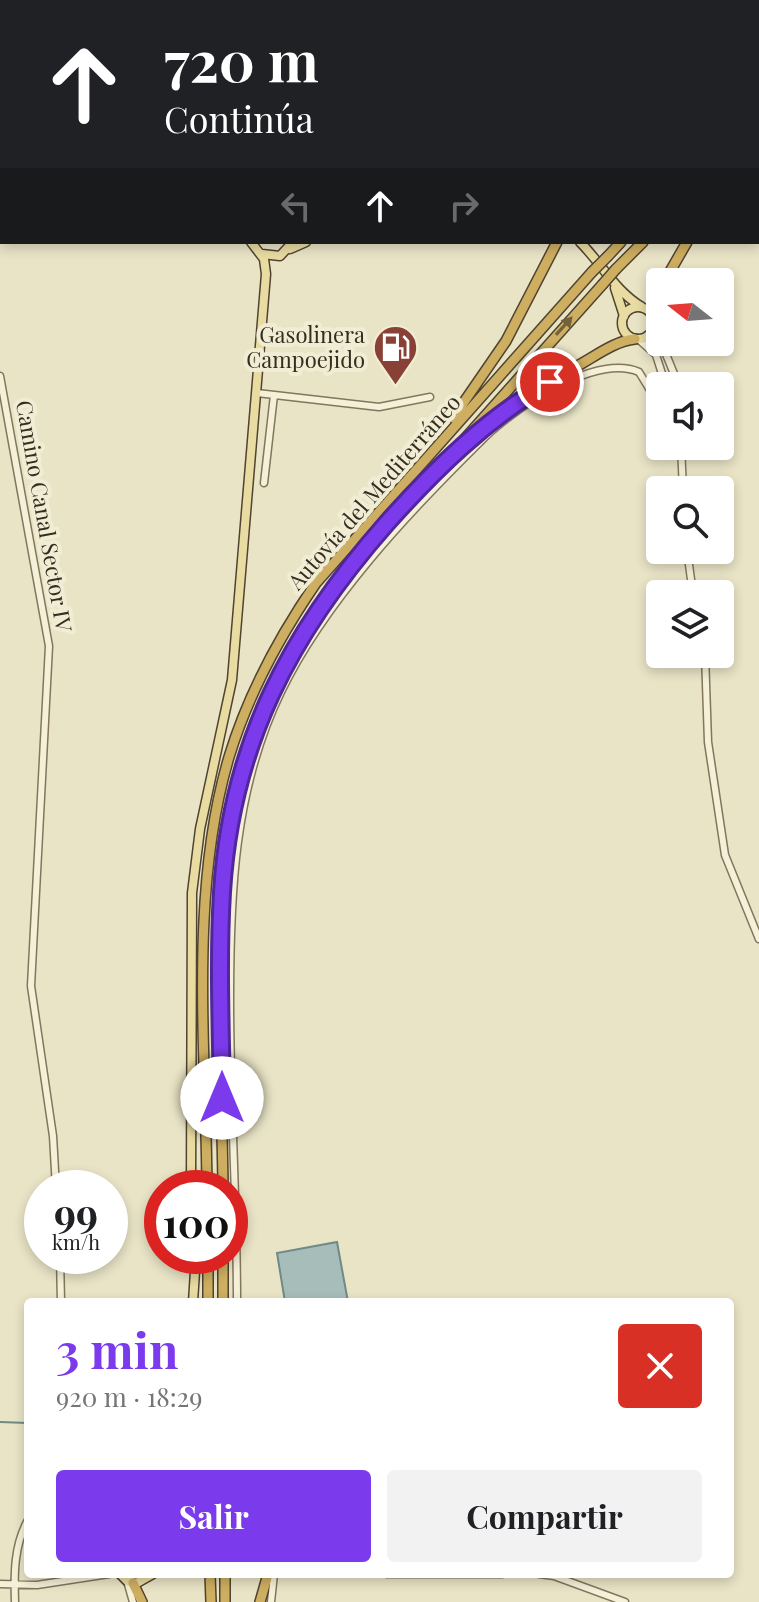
<!DOCTYPE html>
<html lang="es">
<head>
<meta charset="utf-8">
<style>
  body { margin:0; font-family:"Playfair Display",serif; background:#f2f2f2; color:#202124; height:100vh; display:flex; flex-direction:column; font-size:30px; white-space:nowrap }
  * { box-sizing:border-box; margin:0 }
  p { font-size:26px; color:#757577 }
  .icon { flex:none; width:44px; height:44px; fill:none; stroke:currentColor; stroke-width:2; stroke-linecap:round; stroke-linejoin:round }
  .map { position:relative; flex:1; overflow:hidden }
  .sheet { position:absolute; left:24px; top:1298px; width:710px; height:280px; display:flex; flex-direction:column; background:#fff; border-radius:8px; box-shadow:0 4px 12px #0003 }
  .sheet>* { flex:none }
  .guide { position:absolute; left:0px; top:0px; width:760px; height:244px; box-shadow:0 4px 12px #0003; background:#202124; color:#fff; overflow:hidden }
  .needle { width:52px; rotate:287deg }
  .buttons { position:absolute; left:646px; top:268px; display:grid; gap:16px }
  .buttons a { display:grid; place-items:center; width:88px; height:88px; border-radius:8px; background:#fff; box-shadow:0 4px 12px #0003; font-size:40px }
  .speed { position:absolute; left:24px; top:1170px; display:flex; gap:16px; font-size:40px; font-weight:700; text-align:center }
  .speed>* { display:grid; place-content:center; width:104px; height:104px; border-radius:50%; background:#fff; box-shadow:0 4px 12px #0003; line-height:1 }
  .speed small { font-size:20px; font-weight:400 }
  .speed .limit { border:12px solid #d22; background:#fff; color:#111 }
  .pin { position:absolute; display:grid; place-items:center; width:68px; height:68px; color:#fff; margin:-34px; border:4px solid #fff; border-radius:50%; box-shadow:0 2px 8px #0007 }
  .me { position:absolute; width:88px; margin:-44px; rotate:0deg; stroke-linejoin:round; filter:drop-shadow(0 0 6px #0008) }
  .turn { display:flex; align-items:center; gap:28px; height:168px; padding:0 32px; font-size:36px }
  .turn .icon { width:104px; height:104px; stroke-width:2.5 }
  .turn b { display:block; font-size:56px; line-height:68px }
  .lanes { display:flex; align-items:center; height:76px; padding:0 32px; background:#0003; justify-content:center; gap:40px; direction:ltr }
  .lanes .off { opacity:.35 }
  .round { display:grid; place-items:center; flex:none; width:84px; height:84px; border-radius:8px; background:#f2f2f2 }
  .summary { display:flex; align-items:center; justify-content:space-between; height:136px; padding:0 32px }
  h1 { font-size:48px; font-weight:700; line-height:60px; color:#7c3aed }
  .primary-button { display:flex; gap:16px; margin-top:auto; padding:16px 32px }
  .primary-button a { flex:1; height:92px; border-radius:8px; background:#7c3aed; color:#fff; font-size:32px; font-weight:700; line-height:92px; text-align:center }
  .primary-button a+a { background:#f2f2f2; color:#202124 }
  .map>svg:first-child { display:block }
  .water { fill:#a7bdba; stroke:#6f8a87; stroke-width:2 }
  .lines { fill:none; stroke-linecap:round; stroke-linejoin:round }
  .stream { stroke:#6f8a87; stroke-width:2 }
  .minor-casing { stroke:#82765e; stroke-width:9 }
  .major-casing { stroke:#504431; stroke-width:11 }
  .highway-casing { stroke:#504431; stroke-width:12 }
  .minor { stroke:#f5f0d8; stroke-width:6 }
  .major { stroke:#e8dca2; stroke-width:8 }
  .highway { stroke:#ceae60; stroke-width:9 }
  .highway-bridge-casing { stroke:#504431; stroke-width:12; stroke-linecap:butt }
  .highway-bridge { stroke:#ceae60; stroke-width:9 }
  .oneway { fill:#72613a }
  .route-casing { stroke:#51269a; stroke-width:20 }
  .route { stroke:#7c3aed; stroke-width:14 }
  .labels { text-anchor:middle; stroke-width:8; stroke-linejoin:round; paint-order:stroke }
  .poi-label { font-size:22px; fill:#342d20; stroke:#f1edd4; text-anchor:end }
  .street-label { font-size:22px; fill:#342d20; stroke:#f1edd4 }
</style>
</head>
<body>
<div class="map">
<svg width="759" height="1602" viewBox="0 0 759 1602">
  <rect width="100%" height="100%" fill="#e9e4c6"/>
  <path class="water" d="M337,1242L348,1302H285L277,1253Z"/>
  <g class="lines">
    <path class="stream" d="M0,1422L28,1423"/>
    <defs>
      <path id="minor" d="M477,0L478,2
        M227,2V0
        M256,2V0
        M334,2V0
        M405,2V0
        M672,2V0
        M755,2V0
        M758,64L759,65
        M758,91L759,90
        M654,326L660,339
        M638,339L656,355L666,386
        M661,342L679,386
        M0,376L49,646L31,986L53,1136L56,1188
        M689,386L696,380
        M257,393L379,407L430,397
        M681,446L683,490
        M264,483L274,395
        M687,550L693,594
        M705,654L708,742L725,855L759,939
        M60,1256L61,1302
        M237,1302C237,1201 230,1100 230,999C230,894 234,789 281,692C324,602 409,512 480,442C511,410 595,353 639,372L653,395L660,399
        M387,1574H502
        M539,1574L554,1576L625,1602
        M127,1581L133,1602
        M0,1584L37,1585L109,1574
        M15,1602C14,1574 14,1545 28,1520
        M271,1602L274,1574"/>
      <path id="major" d="M87,0L88,2
        M294,2V0
        M580,242C602,264 615,291 642,307
        M290,249L306,242
        M262,254L280,256L293,242
        M615,288L624,316
        M622 323a16 16 0 1 1 32 0a16 16 0 1 1-32 0Z
        M191,1188L192,893L200,829L232,680L266,274L264,259L251,242
        M193,1302L196,1256
        M120,1574L127,1581L137,1583L153,1574"/>
      <path id="highway" d="M758,122L759,121
        M758,141H759
        M758,150L759,149
        M608,256L621,242
        M616,269L643,242
        M664,282L687,242
        M654,320L660,293
        M453,418L506,341L557,242
        M458,452C495,416 535,391 579,365C597,355 615,341 635,339
        M207,1188C206,1048 189,892 229,757C248,694 279,637 316,583L592,272
        M223,1188C222,1054 205,887 245,760C263,699 293,645 328,592L602,285
        M208,1256V1302
        M223,1256V1302
        M210,1574L211,1602
        M225,1574V1602
        M133,1583L142,1602
        M260,1602L268,1574"/>
    </defs>
    <use href="#minor" class="minor-casing"/>
    <use href="#major" class="major-casing"/>
    <use href="#highway" class="highway-casing"/>
    <use href="#minor" class="minor"/>
    <use href="#major" class="major"/>
    <use href="#highway" class="highway"/>
    <defs>
      <path id="highway-bridge" d="M592,272L608,256
        M602,285L616,269"/>
    </defs>
    <use href="#highway-bridge" class="highway-bridge-casing"/>
    <use href="#highway-bridge" class="highway-bridge"/>
  </g>
  <defs><path id="oneway-solid" d="M-6-.8H1V-3.2L6.5 0L1 3.2V.8H-6Z" transform="scale(2)"/></defs>
  <use class="oneway" href="#oneway-solid" transform="translate(564 326) rotate(-48)"/>
  <g class="lines">
    <defs>
      <path id="route" d="M222,1098C221,1030 218,961 222,892C231,745 290,633 386,524C434,470 487,418 550,382"/>
    </defs>
    <use href="#route" class="route-casing"/>
    <use href="#route" class="route"/>
  </g>
  <defs>
    <symbol id="fuel-pin" viewBox="-11 -11 22 30"><path d="M0 17L-7.5 6A9.5 9.5 0 1 1 7.5 6Z" fill="#8a4135" stroke="#f1edd4"/><path d="M-5.5-6h7V0h2V4h1.3V-2.5L3-4.5l.8-.8L6-3V5H2.5V1h-1V6h-7ZM-4.2-4.7v3.2H.2V-4.7Z" fill="#fff"/></symbol>
  </defs>
  <g fill-rule="evenodd">
    <use href="#fuel-pin" x="370" y="322" width="51" height="69"/>
  </g>
  <g class="labels">
    <g class="poi-label">
      <text x="365" y="343">Gasolinera<tspan x="365" dy="25">Campoejido</tspan></text>
    </g>
    <g class="street-label">
      <text transform="translate(374 492) rotate(-49)" y="8">Autovía del Mediterráneo</text>
      <text transform="translate(44 516) rotate(80)" y="8">Camino Canal Sector IV</text>
    </g>
  </g>
</svg>
<div class="buttons">
<a><svg class="needle" viewBox="-14 -14 28 28"><path d="M0-13l5 13h-10z" fill="#e53935"/><path d="M0 13l5-13h-10z" fill="#757577"/></svg></a>
<a><svg class="icon" aria-label="sound" viewBox="0 0 24 24"><path d="M4 9h4l5-4v14l-5-4H4zM17 9q2 3 0 6"/></svg></a>
<a><svg class="icon" aria-label="search" viewBox="0 0 24 24"><circle cx="10" cy="10" r="6"/><path d="M15 15l6 6"/></svg></a>
<a><svg class="icon" aria-label="layers" viewBox="0 0 24 24"><path d="M12 4l9 5-9 5-9-5zM3 14l9 5 9-5"/></svg></a>
</div>
<div class="speed"><div>99<small>km/h</small></div><div class="limit">100</div></div>
<div class="pin" style="left:550px;top:382px;background:#d93025"><svg class="icon" aria-label="arrive" viewBox="0 0 24 24"><path d="M6 21V4h12l-3 4 3 4H6"/></svg></div>
<svg class="me" style="left:222px;top:1098px" viewBox="-20 -20 40 40"><circle r="19" fill="#fff"/><path d="M0-13L10 11 0 6-10 11z" fill="#7c3aed"/></svg>
<div class="guide">
<div class="turn"><svg class="icon" aria-label="ahead" viewBox="0 0 24 24"><path d="M12 20V5M6 11l6-6 6 6"/></svg><div><b>720 m</b>Continúa</div></div>
<div class="lanes"><svg class="icon off" aria-label="left" viewBox="0 0 24 24"><path d="M17 20v-9H6M10 6l-5 5 5 5"/></svg><svg class="icon" aria-label="ahead" viewBox="0 0 24 24"><path d="M12 20V5M6 11l6-6 6 6"/></svg><svg class="icon off" aria-label="right" viewBox="0 0 24 24"><path d="M7 20v-9h11M14 6l5 5-5 5"/></svg></div>
</div>
<section class="sheet">
<div class="summary"><div><h1>3 min</h1><p>920 m · 18:29</p></div><a class="round" style="background:#d93025;color:#fff"><svg class="icon" aria-label="close" viewBox="0 0 24 24"><path d="M6 6l12 12M18 6L6 18"/></svg></a></div>
<div class="primary-button"><a>Salir</a><a>Compartir</a></div>
</section>
</div>
</body>
</html>
